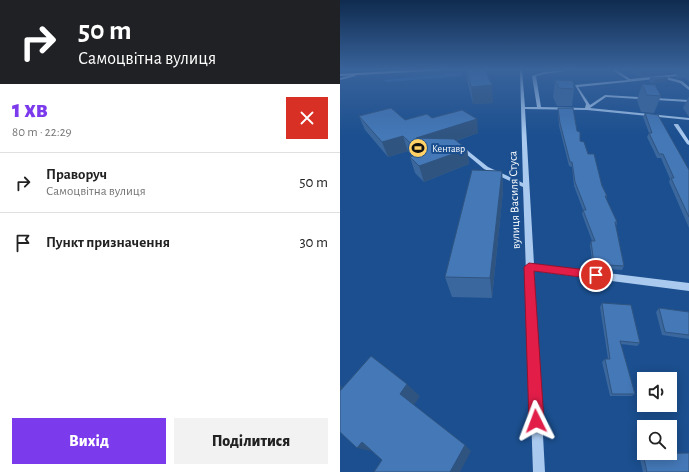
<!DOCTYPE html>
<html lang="uk">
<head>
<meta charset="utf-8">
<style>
  body { margin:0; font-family:"Alegreya Sans",sans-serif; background:#f2f2f2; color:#222; height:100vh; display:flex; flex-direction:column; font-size:15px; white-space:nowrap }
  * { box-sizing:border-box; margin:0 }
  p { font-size:13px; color:#767676 }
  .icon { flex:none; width:22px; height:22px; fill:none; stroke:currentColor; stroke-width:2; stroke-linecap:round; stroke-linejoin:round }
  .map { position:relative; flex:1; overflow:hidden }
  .sheet { display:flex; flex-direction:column; background:#fff; width:340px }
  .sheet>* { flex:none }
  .hud { background:#202124; color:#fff; overflow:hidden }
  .controls { position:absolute; left:297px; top:372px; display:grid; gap:8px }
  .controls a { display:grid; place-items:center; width:40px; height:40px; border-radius:0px; background:#fff; box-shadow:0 2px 10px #0003; font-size:20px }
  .pin { position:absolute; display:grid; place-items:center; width:34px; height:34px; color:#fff; margin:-17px; border:2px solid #fff; border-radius:50%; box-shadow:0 1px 4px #0007 }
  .me { position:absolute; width:44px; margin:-22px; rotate:357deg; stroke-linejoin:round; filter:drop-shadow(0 0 3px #0008) }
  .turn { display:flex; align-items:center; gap:14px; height:84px; padding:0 12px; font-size:18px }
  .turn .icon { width:52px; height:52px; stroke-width:2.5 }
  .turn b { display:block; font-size:28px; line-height:34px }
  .round { display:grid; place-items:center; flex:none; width:42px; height:42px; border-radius:0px; background:#f2f2f2 }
  .head { display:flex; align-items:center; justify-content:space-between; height:68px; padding:0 12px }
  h1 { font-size:24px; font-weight:800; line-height:30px; color:#7c3aed }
  .primary-button { display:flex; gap:8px; margin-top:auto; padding:8px 12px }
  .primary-button a { flex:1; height:46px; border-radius:0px; background:#7c3aed; color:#fff; font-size:16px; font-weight:800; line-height:46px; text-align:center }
  .primary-button a+a { background:#f2f2f2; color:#222 }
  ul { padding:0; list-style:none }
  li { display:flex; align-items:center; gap:12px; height:60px; padding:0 12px; border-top:1px solid #e0e0e0 }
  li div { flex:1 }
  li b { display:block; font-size:15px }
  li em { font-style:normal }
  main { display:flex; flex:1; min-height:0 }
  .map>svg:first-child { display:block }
  .green { fill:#2e69ad }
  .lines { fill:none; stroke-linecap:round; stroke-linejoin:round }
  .minor { fill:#a9c9ee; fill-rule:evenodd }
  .major { fill:#f0f6ff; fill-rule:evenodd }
  .wall { fill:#3a679d }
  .shaded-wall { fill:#305480 }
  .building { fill:#4478b7; stroke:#305480 }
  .route { fill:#e11d48; stroke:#92132f }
  .labels { text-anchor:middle; stroke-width:4; stroke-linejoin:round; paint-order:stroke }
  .far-poi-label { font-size:10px; fill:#fff; stroke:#1b4f8f; text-anchor:start }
  .street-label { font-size:12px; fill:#fff; stroke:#1b4f8f }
</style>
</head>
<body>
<main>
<section class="sheet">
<div class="hud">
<div class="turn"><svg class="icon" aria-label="right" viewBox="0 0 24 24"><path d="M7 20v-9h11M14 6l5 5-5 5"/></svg><div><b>50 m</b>Самоцвітна вулиця</div></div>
</div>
<div class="head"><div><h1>1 хв</h1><p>80 m · 22:29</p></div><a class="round" style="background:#d93025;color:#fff"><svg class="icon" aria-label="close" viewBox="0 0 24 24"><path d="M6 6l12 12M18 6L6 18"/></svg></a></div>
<ul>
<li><svg class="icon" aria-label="right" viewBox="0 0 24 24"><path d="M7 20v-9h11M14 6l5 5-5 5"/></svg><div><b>Праворуч</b><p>Самоцвітна вулиця</p></div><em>50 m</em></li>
<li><svg class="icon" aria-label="arrive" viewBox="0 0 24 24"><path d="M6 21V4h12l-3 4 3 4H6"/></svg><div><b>Пункт призначення</b></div><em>30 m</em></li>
</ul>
<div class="primary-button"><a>Вихід</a><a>Поділитися</a></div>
</section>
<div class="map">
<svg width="349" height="472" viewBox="0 0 349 472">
  <rect width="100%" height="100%" fill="#1b4f8f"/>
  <path class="green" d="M121,72V76L116,77L46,82L44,80Z"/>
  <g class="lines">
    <path class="minor" d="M180,70H182L185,107H197L192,76L204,72L234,70L204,74L196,76L201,107L245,108L246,104L235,85L288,80L272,70H276L290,79L349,73V75L327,77L342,81L349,87V90L340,83L325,79V78L238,87L250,105L265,95L349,100V102L266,97L250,108L349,118V120L247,110L185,109L194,264L349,283V291L194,271L205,472H193L183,187L144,169L119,148L123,147L148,167L183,183Z
      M15,74L16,76L0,80V78Z
      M334,124H338L349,141V145L347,144L334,125Z"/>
    <path class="major" d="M70,70H106L0,76V74Z"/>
  </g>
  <path class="wall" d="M126,70H145L153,103L133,104L127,80Z
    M288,70H349V82L346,78H336L337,73L299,77L288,71Z
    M310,78H328L327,81L313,83L309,81Z
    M215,80L234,89L232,106H217L213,97Z
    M302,84L321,96L314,113L301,112L297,100Z
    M349,96V117L343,108Z
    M218,108L237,131L240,141L248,154L267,196L266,199L277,222L276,227L284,266L282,270L253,268L250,245L251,241H252L242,214L243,210L234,186L232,167L229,166L219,126L218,111Z
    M305,113L349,170V228L329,182L330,179L321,158H317L307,137L309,133L303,117Z
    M19,116L65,120L92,118L138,133L116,141L127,149L129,164L84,182L75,173L70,157L73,156L68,151L48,157L25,130Z
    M162,171L163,191L152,298L112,297L105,277Z
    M262,303L300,343L297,346L281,344L295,394L292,396H270L262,362L265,359H268L260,307Z
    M319,308L349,312V339L322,335L316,312Z
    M303,454L349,472H303L299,455Z"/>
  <path class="shaded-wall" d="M301,70H338L337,73L299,77Z
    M328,78L327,81L313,83L314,80Z
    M152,85L153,103L133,104L131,87Z
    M137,119L138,133L81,153L76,138Z
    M63,136L68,151L48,157L42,142Z
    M127,149L129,164L84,182L79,166Z
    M162,171L163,191L152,298L150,278Z
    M67,384L80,396L74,405L60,394Z
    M0,385L21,403L0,391Z
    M22,442L39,453L17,448Z
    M125,445L131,451L120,472H110Z"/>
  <path class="building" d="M127,70H145L152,85L131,87Z
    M325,77L328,78L314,80L310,78Z
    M215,80L233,81L234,89L219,88Z
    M302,84L315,85L321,96L307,95Z
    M51,108L65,120L87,114L92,118L122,110L137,119L76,138L114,139L127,149L79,166L70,157L81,153L63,136L42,142L19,116Z
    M218,108H233L237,131L240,132V141L244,142L248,154H254L262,186L267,196H265L277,222H275L284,266L254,264L251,241H255L243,210H246L235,182L232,162H230L220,123Z
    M305,113L318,115L349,170V217L331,178H334L323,154H319L309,133H312Z
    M132,170L162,171L150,278L105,277Z
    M262,303L291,305L300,343L280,341L295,394H272L265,359H270Z
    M319,308L349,312V335L325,332Z
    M31,356L67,384L60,394L125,445L110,472H34L42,460L22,442L17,448L0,432V391Z
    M349,453V472H307L303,454Z"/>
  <linearGradient id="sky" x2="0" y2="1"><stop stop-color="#0f2b4f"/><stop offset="0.51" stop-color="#39639b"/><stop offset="1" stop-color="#39639b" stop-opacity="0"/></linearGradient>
  <rect width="349" height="136" fill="url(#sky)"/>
  <path class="route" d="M189,263L256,271L261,275L256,279L194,271L204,421L202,426L196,428L191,426L189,421L184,267Z"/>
  <defs>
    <symbol id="stadium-disc" viewBox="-11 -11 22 22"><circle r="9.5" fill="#ffd166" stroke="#1b4f8f"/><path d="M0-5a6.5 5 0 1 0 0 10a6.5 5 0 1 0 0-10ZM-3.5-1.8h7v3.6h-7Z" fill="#111"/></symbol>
  </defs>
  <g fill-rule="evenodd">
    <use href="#stadium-disc" x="67" y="137" width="22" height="22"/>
  </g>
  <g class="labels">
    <g class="far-poi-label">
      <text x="92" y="152">Кентавр</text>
    </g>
    <g class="street-label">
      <text transform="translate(174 200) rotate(-92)" y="4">вулиця Василя Стуса</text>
    </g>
  </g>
</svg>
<div class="controls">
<a><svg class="icon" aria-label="sound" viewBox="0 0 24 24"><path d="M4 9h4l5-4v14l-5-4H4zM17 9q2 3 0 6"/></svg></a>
<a><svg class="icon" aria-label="search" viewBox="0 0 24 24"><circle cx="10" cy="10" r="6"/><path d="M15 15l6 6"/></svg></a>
</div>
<div class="pin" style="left:256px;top:275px;background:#d93025"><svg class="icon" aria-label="arrive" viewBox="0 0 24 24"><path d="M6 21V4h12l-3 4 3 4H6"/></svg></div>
<svg class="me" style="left:196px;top:421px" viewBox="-20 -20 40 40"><path d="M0-17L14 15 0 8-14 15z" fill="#e11d48" stroke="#fff" stroke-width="4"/></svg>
</div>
</main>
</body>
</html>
